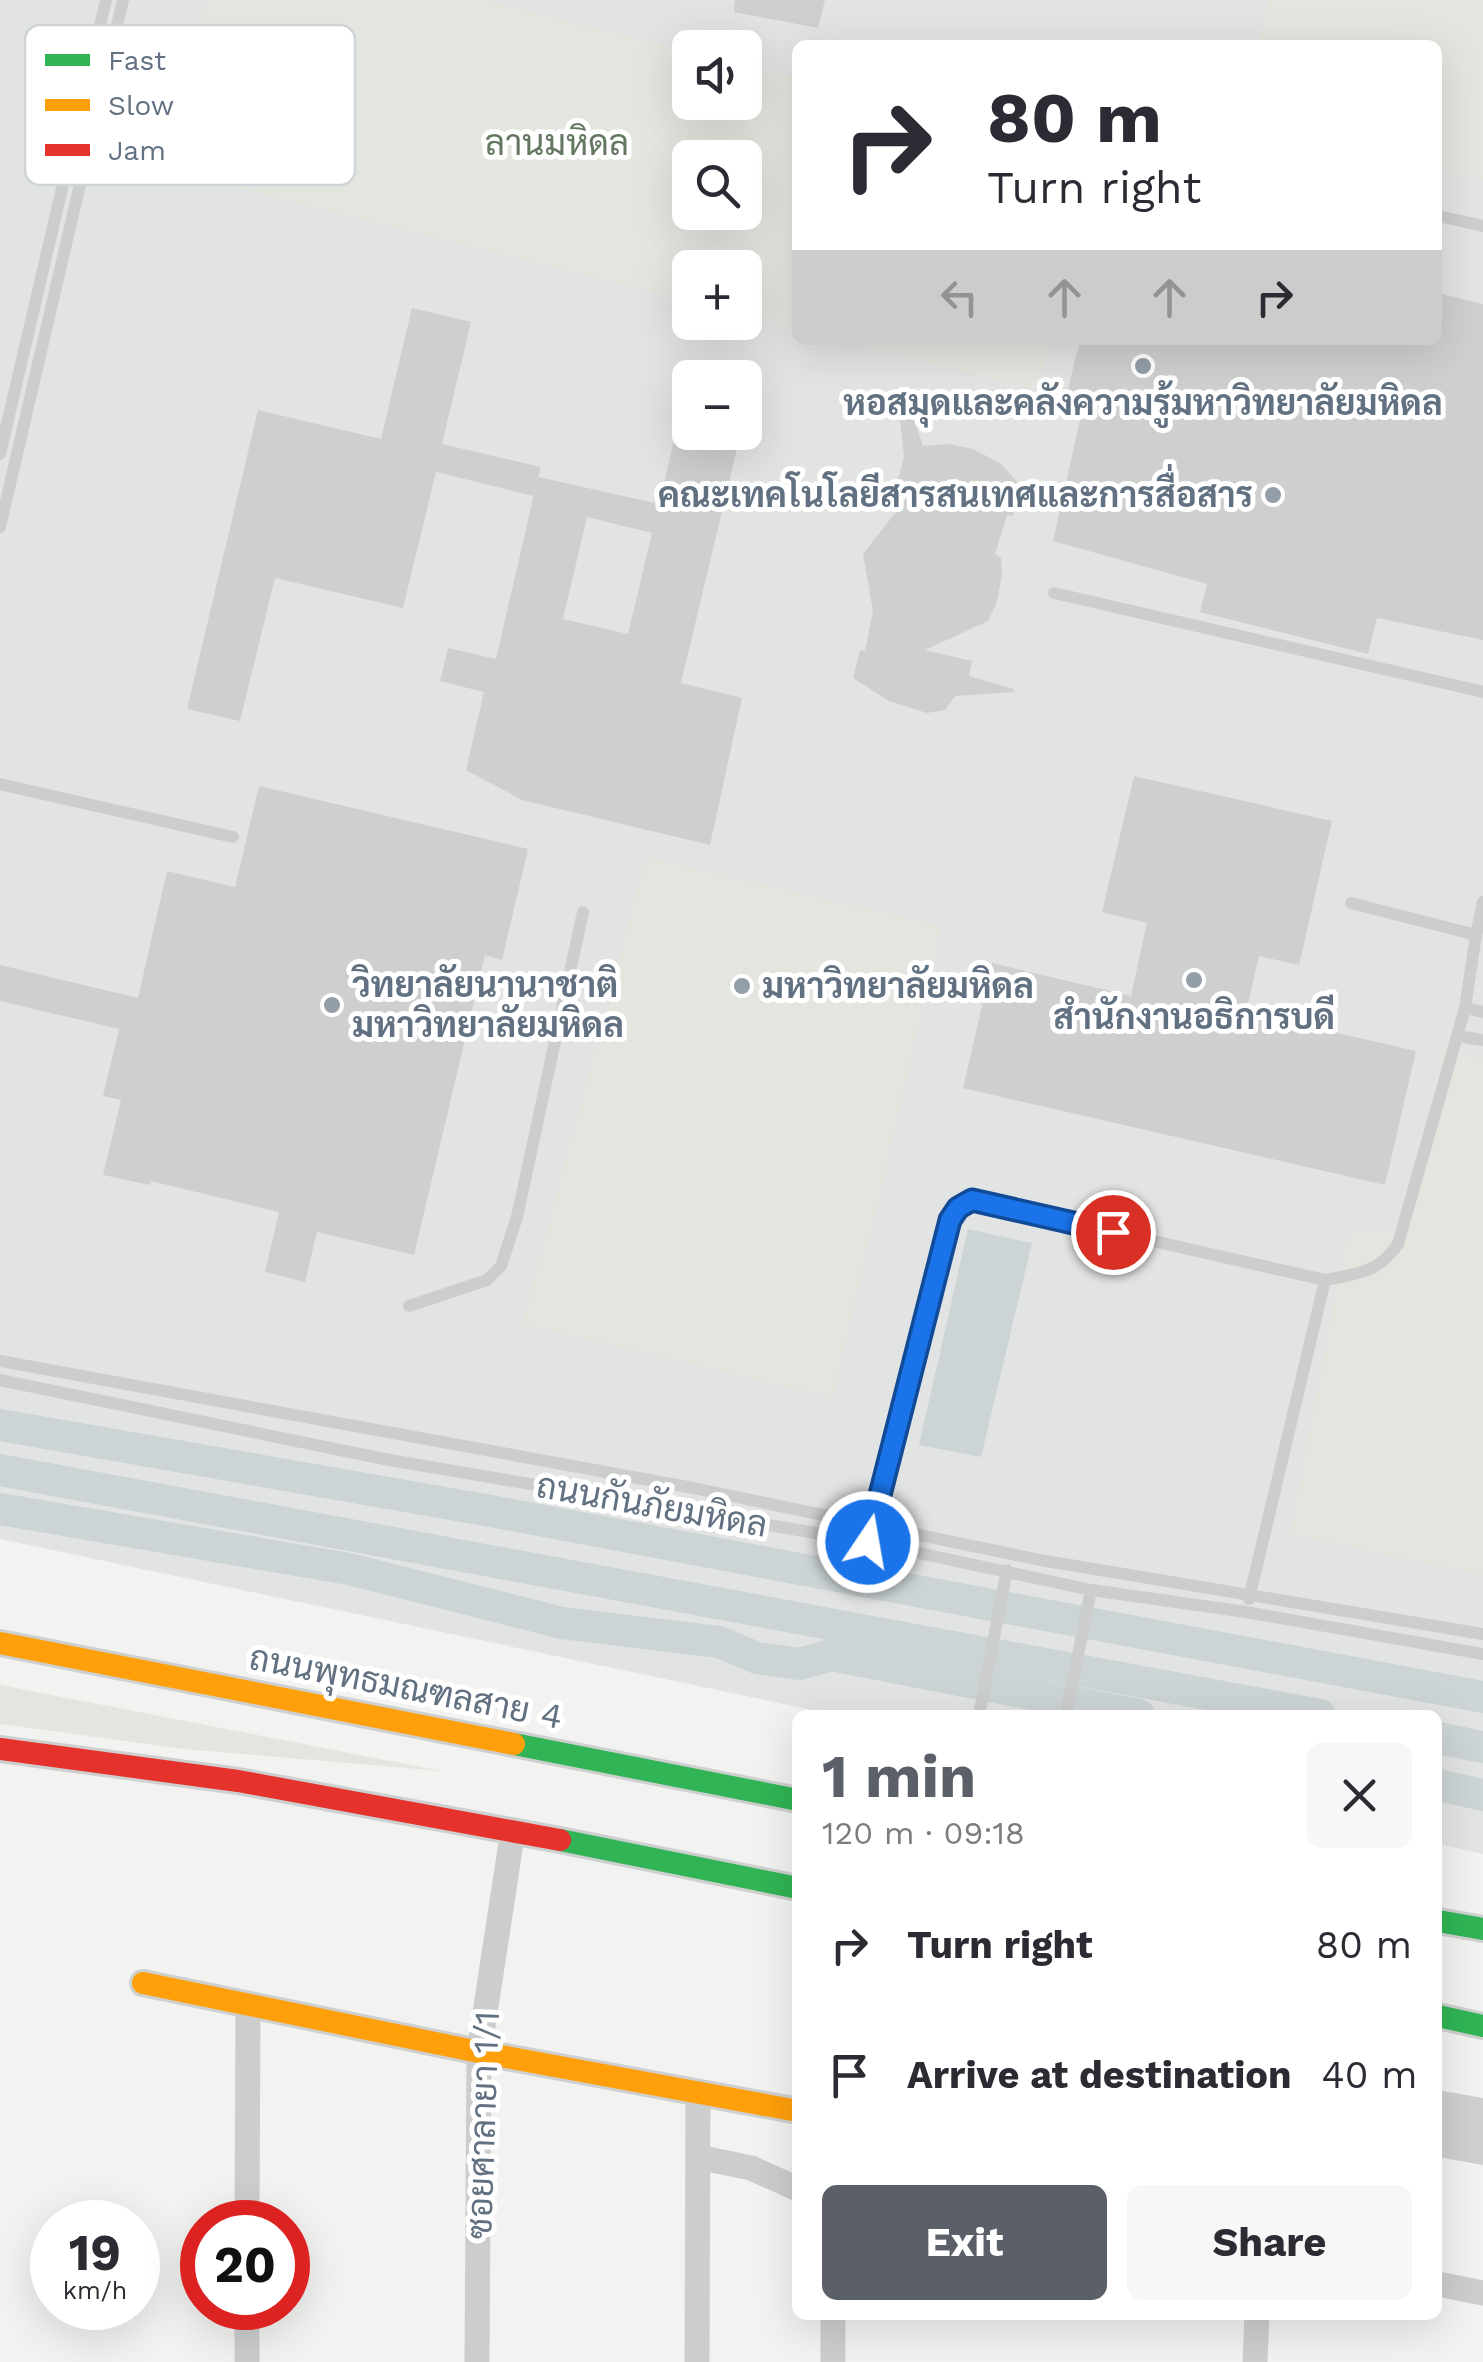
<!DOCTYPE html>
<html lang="en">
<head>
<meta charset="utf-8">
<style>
  body { margin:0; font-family:"Work Sans",Sarabun,sans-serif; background:#f7f7f7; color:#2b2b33; height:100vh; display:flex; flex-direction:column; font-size:38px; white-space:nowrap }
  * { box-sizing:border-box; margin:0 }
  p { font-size:32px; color:#7c7c81 }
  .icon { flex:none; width:55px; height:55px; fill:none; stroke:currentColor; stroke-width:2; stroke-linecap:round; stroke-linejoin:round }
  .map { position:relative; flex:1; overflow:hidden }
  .drawer { position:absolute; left:792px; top:1710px; width:650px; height:610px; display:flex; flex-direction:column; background:#fff; border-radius:15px; box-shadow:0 10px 40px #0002 }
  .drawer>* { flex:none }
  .top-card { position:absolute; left:792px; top:40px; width:650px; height:305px; border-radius:15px; box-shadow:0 10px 40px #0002; background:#fff; color:#2b2b33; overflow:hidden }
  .fabs { position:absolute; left:672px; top:30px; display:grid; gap:20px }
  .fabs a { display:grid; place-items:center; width:90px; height:90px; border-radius:15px; background:#fff; box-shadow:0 10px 40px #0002; font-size:50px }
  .speed { position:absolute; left:30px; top:2200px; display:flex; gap:20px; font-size:50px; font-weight:700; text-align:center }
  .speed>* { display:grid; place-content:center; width:130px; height:130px; border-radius:50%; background:#fff; box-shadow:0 10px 40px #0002; line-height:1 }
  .speed small { font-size:25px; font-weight:400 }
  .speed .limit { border:15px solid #d22; background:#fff; color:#111 }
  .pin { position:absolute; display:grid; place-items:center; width:85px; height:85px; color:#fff; margin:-42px; border:5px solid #fff; border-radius:50%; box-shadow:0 2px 10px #0007 }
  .me { position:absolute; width:110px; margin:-55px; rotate:12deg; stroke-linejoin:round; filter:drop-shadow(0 0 8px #0008) }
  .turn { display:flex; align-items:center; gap:35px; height:210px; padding:0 30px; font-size:45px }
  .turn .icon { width:130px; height:130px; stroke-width:2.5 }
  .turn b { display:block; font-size:70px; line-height:85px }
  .lanes { display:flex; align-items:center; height:95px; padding:0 30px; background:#0003; justify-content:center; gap:50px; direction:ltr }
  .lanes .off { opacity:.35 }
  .round { display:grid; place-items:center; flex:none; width:105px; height:105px; border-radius:15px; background:#f7f7f7 }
  .head { display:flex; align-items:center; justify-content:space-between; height:170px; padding:0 30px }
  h1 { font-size:60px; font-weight:700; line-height:75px; color:#5a5f68 }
  .button { display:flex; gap:20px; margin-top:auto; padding:20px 30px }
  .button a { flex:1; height:115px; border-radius:15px; background:#5a5f68; color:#fff; font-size:40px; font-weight:700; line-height:115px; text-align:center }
  .button a+a { background:#f7f7f7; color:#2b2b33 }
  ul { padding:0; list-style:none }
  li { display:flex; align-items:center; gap:30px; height:130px; padding:0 30px }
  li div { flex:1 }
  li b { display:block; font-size:38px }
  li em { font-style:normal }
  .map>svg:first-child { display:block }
  .built { fill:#e2e4e3; fill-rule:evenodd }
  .green { fill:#e2e6de; fill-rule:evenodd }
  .water { fill:#ccd4d6 }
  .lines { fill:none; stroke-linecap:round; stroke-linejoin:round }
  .canal { stroke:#ccd4d6; stroke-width:32 }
  .building { fill:#cecfcf; fill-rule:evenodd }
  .fast-casing { stroke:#cecfcf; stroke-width:28 }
  .slow-casing { stroke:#cecfcf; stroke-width:28 }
  .jam-casing { stroke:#cecfcf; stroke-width:28 }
  .lane { stroke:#cccdcd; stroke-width:12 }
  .street { stroke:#cccdcd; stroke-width:25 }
  .fast { stroke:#30b455; stroke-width:22 }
  .slow { stroke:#ff9f0a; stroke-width:22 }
  .jam { stroke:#e5322d; stroke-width:22 }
  .route-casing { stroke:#114b97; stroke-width:25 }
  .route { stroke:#1a73e8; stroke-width:18 }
  .poi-dot { fill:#949ea8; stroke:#fff; stroke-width:4 }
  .labels { text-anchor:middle; stroke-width:10; stroke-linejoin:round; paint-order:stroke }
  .park-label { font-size:35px; fill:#647861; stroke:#fff }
  .poi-label { font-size:35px; font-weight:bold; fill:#627181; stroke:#fff }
  .street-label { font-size:35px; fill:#627181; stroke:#fff }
  .key { fill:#fff; stroke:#d0d4d9; stroke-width:2.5 }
  .key-label { font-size:28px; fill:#627181 }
</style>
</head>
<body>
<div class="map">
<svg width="1483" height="2362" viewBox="0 0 1483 2362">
  <rect width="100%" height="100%" fill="#f2f3f0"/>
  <path class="built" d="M0,0H1483V1854L1438,1844V1715H836L0,1539ZM798,45H1438V340H798ZM690,48H745V102H690ZM690,158H745V212H690ZM690,268H745V322H690ZM690,378H745V432H690Z"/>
  <path class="green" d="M206,0H484L690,52V102H745V66L797,79V329L745,316V268H690V302L159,168ZM690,158H745V212H690Z
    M1268,0H1483V180L1438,170V45H1259Z
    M840,340H1050L1039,390Z
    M646,857L942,926L833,1398L522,1324Z
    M1443,1047L1483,1059V1575L1290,1535L1342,1259L1351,1230L1401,1229Z
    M0,1685L442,1771L184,1749L0,1724Z"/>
  <path class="water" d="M968,1229L1032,1243L981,1457L919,1445Z"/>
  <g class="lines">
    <path class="canal" d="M0,1425L485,1510L1483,1697
      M0,1470L1320,1715
      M0,1509L349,1569L562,1623L719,1642L757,1658L799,1664L831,1655L1139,1715
      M1438,1738L1483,1747
      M1438,1785L1483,1795"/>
  </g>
  <path class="building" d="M735,0H825L818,28L734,12Z
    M1438,293L1483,304V640L1377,618L1368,654L1200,612L1207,584L1053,541L1085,397L1067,393L1080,340H1438Z
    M412,308L471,322L442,444L541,467L533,496L436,472L403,608L275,578L240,721L187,709L258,410L381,439Z
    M907,400L923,446L949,444L973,449L1000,463L1019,484L1013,516L1007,515L995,554L1001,558L1002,575L997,602L988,621L925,650L972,661L969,676L1014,689V692L955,696L945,710L927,713L889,701L853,678L860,650L865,651L873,611L863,554L913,490L896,486L904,457L898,402Z
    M676,432H741L681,683L742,698L710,845L522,800L466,770L484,692L440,681L448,648L496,659L538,477L659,504ZM587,517L652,533L628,634L563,619Z
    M1134,776L1332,821L1299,965L1259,956L1246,1012L1416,1051L1385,1185L963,1088L992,963L1131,996L1147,923L1102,912Z
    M259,786L528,849L502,960L485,955L414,1255L317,1232L305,1282L265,1272L279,1212L151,1181L150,1185L103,1175L121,1100L103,1096L119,1029L0,1001V965L138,998L167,871L235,887Z
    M1438,2090L1483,2098V2165L1438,2157Z"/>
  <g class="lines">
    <defs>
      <path id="fast" d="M514,1744L798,1800
        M560,1840L798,1888
        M1438,1921L1483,1929
        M1438,2016L1483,2026"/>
      <path id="slow" d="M0,1643L514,1744
        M143,1983L479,2052L798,2111"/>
      <path id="jam" d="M0,1749L238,1781L560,1840"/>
    </defs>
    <use href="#fast" class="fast-casing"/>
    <use href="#slow" class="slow-casing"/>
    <use href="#jam" class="jam-casing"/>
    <path class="lane" d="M1438,216L1483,226
      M0,454L106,0
      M0,527L123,0
      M1054,593L1483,692
      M0,784L233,837
      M1351,903L1476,935L1465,1008
      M1476,935L1483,902
      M1458,1036L1483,1040
      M1325,1280C1358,1274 1379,1272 1398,1244L1465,1008L1483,1012
      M409,1306L487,1280L501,1266L517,1217L583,912
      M0,1361L693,1488L1040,1560L1483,1634
      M0,1380L384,1459L868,1542L1091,1590L1246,1612L1483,1654
      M871,1530L950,1220L958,1208L972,1200L1325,1280L1249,1599
      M979,1715L1007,1570
      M1066,1715L1091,1590"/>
    <path class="street" d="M698,2157L751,2168L798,2189
      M247,2222L248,2005
      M1438,2284L1483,2293
      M247,2362V2308
      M477,2362L479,2052L513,1830
      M697,2362L698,2092
      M833,2362V2315
      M1255,2362L1257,2315"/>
    <use href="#fast" class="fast"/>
    <use href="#slow" class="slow"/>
    <use href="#jam" class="jam"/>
  </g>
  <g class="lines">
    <defs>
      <path id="route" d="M868,1542L950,1220L958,1208L972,1200L1113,1232"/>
    </defs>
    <use href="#route" class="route-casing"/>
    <use href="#route" class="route"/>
  </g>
  <g class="poi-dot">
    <circle cx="1143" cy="366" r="10"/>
    <circle cx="1273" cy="495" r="10"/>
    <circle cx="1194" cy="980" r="10"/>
    <circle cx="742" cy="986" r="10"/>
    <circle cx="332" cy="1005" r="10"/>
  </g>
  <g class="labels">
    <g class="park-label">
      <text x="557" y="155">ลานมหิดล</text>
    </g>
    <g class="poi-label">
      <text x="1143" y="415">หอสมุดและคลังความรู้มหาวิทยาลัยมหิดล</text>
      <text x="1253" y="507" text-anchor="end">คณะเทคโนโลยีสารสนเทศและการสื่อสาร</text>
      <text x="352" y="997" text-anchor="start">วิทยาลัยนานาชาติ<tspan x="352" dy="40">มหาวิทยาลัยมหิดล</tspan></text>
      <text x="762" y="998" text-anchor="start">มหาวิทยาลัยมหิดล</text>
      <text x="1194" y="1029">สำนักงานอธิการบดี</text>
    </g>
    <g class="street-label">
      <text transform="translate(652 1505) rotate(10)" y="12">ถนนกันภัยมหิดล</text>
      <text transform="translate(406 1687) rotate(11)" y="12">ถนนพุทธมณฑลสาย 4</text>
      <text transform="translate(483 2125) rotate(-88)" y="12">ซอยศาลายา 1/1</text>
    </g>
  </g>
  <rect x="25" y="25" width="330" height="160" rx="15" class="key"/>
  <rect x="45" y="54" width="45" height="12" fill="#30b455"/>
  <rect x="45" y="99" width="45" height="12" fill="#ff9f0a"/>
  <rect x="45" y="144" width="45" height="12" fill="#e5322d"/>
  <g class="key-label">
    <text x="108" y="70">Fast</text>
    <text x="108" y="115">Slow</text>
    <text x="108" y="160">Jam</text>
  </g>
</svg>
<div class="fabs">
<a><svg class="icon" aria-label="sound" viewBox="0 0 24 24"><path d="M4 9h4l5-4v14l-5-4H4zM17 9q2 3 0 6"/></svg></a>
<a><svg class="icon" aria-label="search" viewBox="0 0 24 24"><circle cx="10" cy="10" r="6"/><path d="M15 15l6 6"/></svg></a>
<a>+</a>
<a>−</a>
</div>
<div class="speed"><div>19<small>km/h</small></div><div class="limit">20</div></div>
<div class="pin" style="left:1113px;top:1232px;background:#d93025"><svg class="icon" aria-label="arrive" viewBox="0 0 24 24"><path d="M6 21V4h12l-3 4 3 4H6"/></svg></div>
<svg class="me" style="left:868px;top:1542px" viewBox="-20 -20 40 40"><circle r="17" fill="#1a73e8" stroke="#fff" stroke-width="3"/><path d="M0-11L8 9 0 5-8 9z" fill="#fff"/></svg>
<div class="top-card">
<div class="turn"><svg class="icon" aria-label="right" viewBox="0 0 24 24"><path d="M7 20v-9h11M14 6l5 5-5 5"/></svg><div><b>80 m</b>Turn right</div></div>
<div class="lanes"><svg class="icon off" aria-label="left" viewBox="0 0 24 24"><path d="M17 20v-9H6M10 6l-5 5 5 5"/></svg><svg class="icon off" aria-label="ahead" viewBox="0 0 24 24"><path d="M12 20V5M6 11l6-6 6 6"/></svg><svg class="icon off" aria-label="ahead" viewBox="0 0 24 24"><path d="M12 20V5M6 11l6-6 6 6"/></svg><svg class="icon" aria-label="right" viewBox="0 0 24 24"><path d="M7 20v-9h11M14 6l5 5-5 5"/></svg></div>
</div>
<section class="drawer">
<div class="head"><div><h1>1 min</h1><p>120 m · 09:18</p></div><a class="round"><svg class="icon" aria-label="close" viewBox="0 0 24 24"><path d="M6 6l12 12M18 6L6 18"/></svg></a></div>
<ul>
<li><svg class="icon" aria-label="right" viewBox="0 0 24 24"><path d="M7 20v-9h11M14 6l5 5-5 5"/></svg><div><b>Turn right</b></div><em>80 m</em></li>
<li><svg class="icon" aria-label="arrive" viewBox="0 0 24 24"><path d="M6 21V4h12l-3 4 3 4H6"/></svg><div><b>Arrive at destination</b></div><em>40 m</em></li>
</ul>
<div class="button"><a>Exit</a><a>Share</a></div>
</section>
</div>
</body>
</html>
